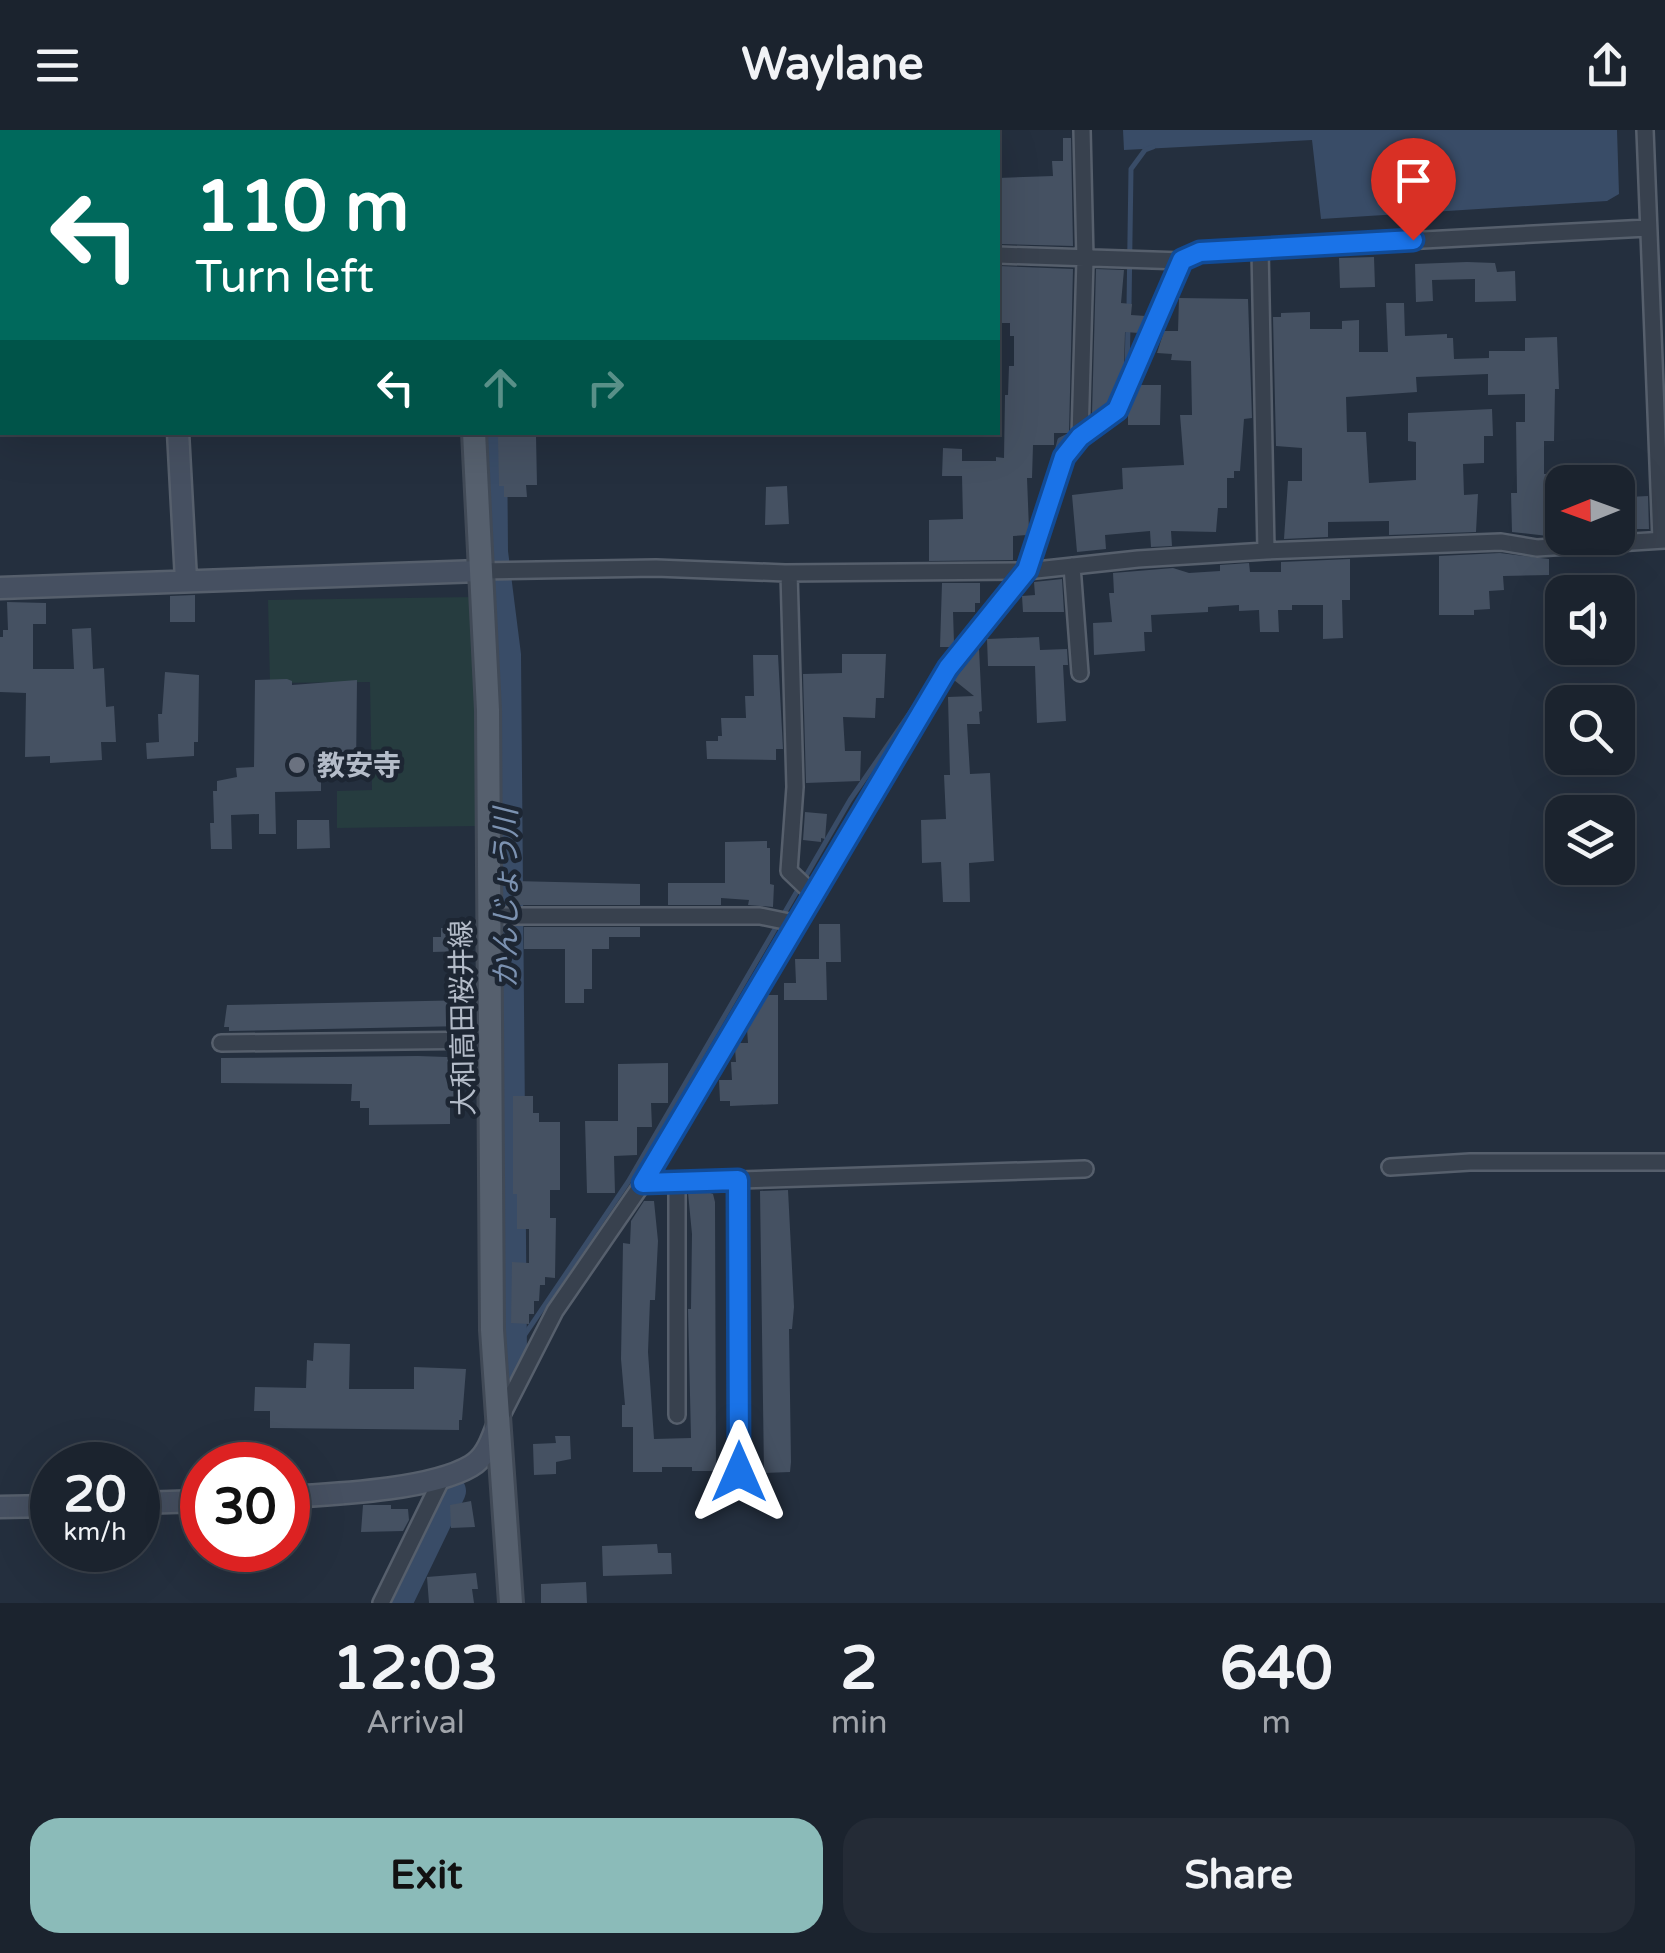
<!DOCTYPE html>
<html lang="en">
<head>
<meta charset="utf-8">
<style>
  body { margin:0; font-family:"Varela Round","Noto Sans JP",sans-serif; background:#242b36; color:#f1f3f6; height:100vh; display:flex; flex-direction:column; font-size:38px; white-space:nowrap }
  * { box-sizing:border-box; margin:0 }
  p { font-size:32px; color:#a0a4aa }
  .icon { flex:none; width:55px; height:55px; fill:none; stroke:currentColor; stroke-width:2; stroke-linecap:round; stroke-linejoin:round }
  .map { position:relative; height:1473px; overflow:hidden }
  .details { display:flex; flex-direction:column; background:#1b232e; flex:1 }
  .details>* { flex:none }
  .top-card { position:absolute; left:0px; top:0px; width:1000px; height:305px; box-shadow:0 10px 40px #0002,0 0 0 2px #39404a; background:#00695c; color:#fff; overflow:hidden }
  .needle { width:65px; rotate:269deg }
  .fabs { position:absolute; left:1545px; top:335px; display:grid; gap:20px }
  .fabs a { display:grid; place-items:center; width:90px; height:90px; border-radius:20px; background:#1b232e; box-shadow:0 10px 40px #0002,0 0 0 2px #39404a; font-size:50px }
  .speed { position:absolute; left:30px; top:1312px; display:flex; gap:20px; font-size:50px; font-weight:700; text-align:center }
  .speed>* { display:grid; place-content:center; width:130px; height:130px; border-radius:50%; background:#1b232e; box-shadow:0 10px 40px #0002,0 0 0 2px #39404a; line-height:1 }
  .speed small { font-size:25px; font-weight:400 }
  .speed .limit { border:15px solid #d22; background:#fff; color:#111 }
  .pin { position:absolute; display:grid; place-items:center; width:85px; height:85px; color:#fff; margin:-102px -42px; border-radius:50% 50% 50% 0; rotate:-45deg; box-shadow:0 0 10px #0007 }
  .pin .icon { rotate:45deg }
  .me { position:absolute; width:110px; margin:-55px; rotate:0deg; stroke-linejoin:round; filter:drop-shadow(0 0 8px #0008) }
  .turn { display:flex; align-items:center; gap:35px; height:210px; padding:0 30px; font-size:45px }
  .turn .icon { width:130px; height:130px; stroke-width:2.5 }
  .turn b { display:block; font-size:70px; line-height:85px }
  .lanes { display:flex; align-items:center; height:95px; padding:0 30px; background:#0003; justify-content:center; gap:50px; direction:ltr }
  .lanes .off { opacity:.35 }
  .eta { display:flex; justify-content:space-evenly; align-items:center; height:170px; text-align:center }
  .eta b { font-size:60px; font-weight:700; line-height:70px }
  .primary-button { display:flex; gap:20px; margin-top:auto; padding:20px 30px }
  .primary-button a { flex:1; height:115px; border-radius:30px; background:#8bbbb9; color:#111; font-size:40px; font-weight:700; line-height:115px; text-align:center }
  .primary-button a+a { background:#242b36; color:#f1f3f6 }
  header { display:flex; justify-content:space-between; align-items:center; height:130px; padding:0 30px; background:#1b232e; font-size:45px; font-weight:700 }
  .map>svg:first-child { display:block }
  .green { fill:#263c3f }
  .water { fill:#394c67 }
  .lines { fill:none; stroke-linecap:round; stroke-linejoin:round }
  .stream { stroke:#394c67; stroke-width:5 }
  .river { stroke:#394c67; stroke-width:32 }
  .building { fill:#455162 }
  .street-casing { stroke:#565f6c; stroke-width:20 }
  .secondary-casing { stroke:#565f6c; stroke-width:25 }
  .primary-casing { stroke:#414a57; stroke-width:28 }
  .street { stroke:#38414e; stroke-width:15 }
  .secondary { stroke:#465061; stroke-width:20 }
  .primary { stroke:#56606e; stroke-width:22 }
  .route-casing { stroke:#114b97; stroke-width:25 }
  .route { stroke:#1a73e8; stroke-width:18 }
  .worship-dot { fill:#6b7280; stroke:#1d2633; stroke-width:4 }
  .labels { text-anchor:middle; stroke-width:9; stroke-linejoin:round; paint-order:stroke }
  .poi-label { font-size:28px; font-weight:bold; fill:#b4bcc9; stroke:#1d2633; text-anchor:start }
  .street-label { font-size:28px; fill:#b4bcc9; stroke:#1d2633 }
  .water-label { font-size:30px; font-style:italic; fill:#7c92b1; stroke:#1d2633 }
</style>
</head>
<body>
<header><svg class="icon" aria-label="menu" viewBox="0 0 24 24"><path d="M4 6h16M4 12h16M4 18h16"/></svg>Waylane<svg class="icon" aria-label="share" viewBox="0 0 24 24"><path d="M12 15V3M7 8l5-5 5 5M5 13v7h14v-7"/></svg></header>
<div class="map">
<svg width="1665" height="1473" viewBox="0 0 1665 1473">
  <rect width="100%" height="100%" fill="#242f3e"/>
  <path class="green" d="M474,467L477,696L337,698V661L372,660L370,552L270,553L268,470Z"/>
  <path class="water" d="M1123,0H1617L1619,64L1607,71L1321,89L1312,10L1124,20Z"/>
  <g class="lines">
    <path class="stream" d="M1129,176L1131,39L1145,20L1153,17
      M1127,241L1128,197
      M1102,283L1119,260
      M1050,348L1060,310L1078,301
      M957,516L1011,445
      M511,1225L628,1052L850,670L936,545"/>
    <path class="river" d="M487,0V2
      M491,302L492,422L505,525L511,1225L508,1235
      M396,1473L450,1361"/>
  </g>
  <path class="building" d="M1063,8H1071L1073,116L999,114L998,48L1053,46L1052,31H1063Z
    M1374,127L1375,157L1340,158L1339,128Z
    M1467,132L1495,133L1497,142L1515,141L1516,171L1475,172V149L1432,150L1433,171L1416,172L1415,134Z
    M999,136L1073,139L1069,303H1054V315H1033L1032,348H1027L1029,399L1027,405L1013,406V430L929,431V390L963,389L962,346H942L943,318L962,319V331H996V327L1004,328L1005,265H1008L1009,236H1014V206H1010V193H998Z
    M1096,139L1124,140L1121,173L1132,174L1131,185L1146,186L1139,203L1125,202L1124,236L1108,273L1092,284Z
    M1179,168L1248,169L1252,288L1244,289L1240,341H1234V348H1227V378H1218L1216,402L1171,401L1172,416L1151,417L1150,401L1105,405L1106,419L1077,422L1072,365L1123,359L1122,338L1184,335L1180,285H1192L1191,231L1171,230L1172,224L1157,223L1164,201H1178Z
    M1386,173H1404L1405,206L1447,204V208H1453L1454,229L1489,228V221H1525V208L1557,207L1559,259H1555L1554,311H1544V344H1554V362H1557L1558,399L1548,400V406L1512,402L1511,363H1517L1516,292H1525V264L1488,265V244L1416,247L1417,262L1346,267L1347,302H1366L1369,353L1416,350V312L1408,311V283L1492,279L1493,306H1484V333L1463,334L1464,365L1478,364L1476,402L1389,405V391L1328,392V407L1284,409L1288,351H1302V318L1276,316L1273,187H1281V183L1310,182V199H1342V191L1359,190V222H1388Z
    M1140,255H1161L1160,295H1128V283Z
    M536,306L537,355H526L527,367H504V356H499L498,307Z
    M787,356L789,394L765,395L766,357Z
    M1648,366L1649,399H1629L1628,367Z
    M1500,423L1549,429V445L1503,446L1504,460L1489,461L1490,479L1474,480V485H1439V426Z
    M1350,429V470H1342L1343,508L1323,509V475H1292V480H1278L1279,502H1260L1259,480L1239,481V475L1208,477V482L1151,485L1152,502H1144L1145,521L1094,525L1093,493L1112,492L1109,463H1114L1113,443L1173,438L1189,443L1220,441V435L1249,433L1250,442H1281V432Z
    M1062,449L1064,482H1023L1022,466L1035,465L1034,452Z
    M942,453H980V473H975V482H953L954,513L951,517H940Z
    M195,465V492H170V466Z
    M7,472L46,473V494H33V539H74L72,499L91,498L93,539L104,538L106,577L114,576L116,612H101L102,630L50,633V626L25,627L26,563L0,562V507H3V500H8Z
    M1039,507L1040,520L1067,519L1068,535H1063L1066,591L1037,593L1035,536H988L987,509Z
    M979,518L982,581L979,582L980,594H967L970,644L990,643L994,731L969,733L970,772H943L941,732L922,733L921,690L946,689L944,645H950L948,567L974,566L954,550Z
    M842,524H886L884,568H876L875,588L843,587L845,621H861L860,651L806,653L803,544L842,543Z
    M753,525H778L783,619H776V630L707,629L706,611H718V606H722L721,588H746L745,566H754Z
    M165,542L199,545L198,612H194V626L147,629L146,613L159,612L158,584H162Z
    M287,549L292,551V555L357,550L356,640L321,641V661L275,662L276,704H259V684L231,685L232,719H211L210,693H214L213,661H217V651L237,647L236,638L254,637L255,550Z
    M805,682L827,684L825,709L821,708V712L803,710Z
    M297,690H329L330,718L297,719Z
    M767,711V718H770V754L774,755L773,777L748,775L749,770L721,768V775H668V753H725V712Z
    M514,751L640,754V775H517V770H513Z
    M819,794H840L841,832H826L827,870H784V853H796L795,829H819Z
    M524,797H640V807H609V819H592V859H584V873H565V819H524Z
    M441,798H466V821L433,822V807H441Z
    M767,865H778V974L730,976V971H720L719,950H732L731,932H736L735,919L739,913H748L747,899Z
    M473,870V888H464V896L229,901V897H224L227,875Z
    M418,926L475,928V952H457L458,976H450V994L369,995V978H360V971H351L352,954L221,953V928Z
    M668,933V973H651L652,997H637V1025L614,1026L615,1063H587L585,991H618V934Z
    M513,966H533V983H539V992H560V1060H550V1088H556L555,1148L545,1147V1155H540L539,1171H534V1184H529V1194L511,1193L512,1132L529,1133V1099H517V1064H513Z
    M788,1060L794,1177L792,1199H789L791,1332L790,1342L764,1343L760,1061Z
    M708,1062L713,1064L715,1072L716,1341H692V1337H662V1342H633V1297H622V1275H625L621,1229L623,1113L630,1114L631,1091L644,1071H654L658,1111L655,1170H650L648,1222L654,1309L691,1308L688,1179H691L692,1104L688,1063Z
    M314,1213L350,1214L349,1259H414V1237L466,1239L462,1290H459V1300L270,1298V1281H254L255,1257L306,1258L307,1230L313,1231Z
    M555,1306H570L571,1329L556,1332V1344L534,1345L533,1314L556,1313Z
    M471,1371L475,1397L451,1398L450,1375Z
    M363,1375H391V1379H408L409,1390L403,1401L361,1402Z
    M657,1414L658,1423H671L672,1444L603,1446L602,1416Z
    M476,1443L478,1459H472L474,1473H429L427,1447Z
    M586,1452L587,1473H541V1454Z"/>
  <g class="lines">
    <defs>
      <path id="street" d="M1645,0L1661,410
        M1260,119L1266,421
        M998,125L1183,131L1200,122L1647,98
        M1080,307L1085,129L1082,0
        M1072,436L1080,543
        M480,441L656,438L785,443L1027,441L1138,429L1266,421L1501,412L1537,418L1665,410
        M789,443L795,657L789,741L812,763
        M491,786H760L794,793
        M221,913L492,910
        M1390,1037L1470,1032H1665
        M738,1050L739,1342
        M643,1053L1085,1039
        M677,1285V1052
        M500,1289L555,1181L643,1053L948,538L1027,441L1064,327L1080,307L1117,280L1183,131
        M381,1473L443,1346"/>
      <path id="secondary" d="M192,0V2
        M178,302L186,450
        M0,458L480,441
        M288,1367C336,1364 430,1360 471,1336C488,1326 492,1307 499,1291
        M138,1373L202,1371
        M0,1377L52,1376"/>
      <path id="primary" d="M470,0V2
        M474,302L488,580L492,1200L511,1473"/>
    </defs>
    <use href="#street" class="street-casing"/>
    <use href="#secondary" class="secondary-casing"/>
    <use href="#primary" class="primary-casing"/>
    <use href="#street" class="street"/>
    <use href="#secondary" class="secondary"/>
    <use href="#primary" class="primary"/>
  </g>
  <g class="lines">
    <defs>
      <path id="route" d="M739,1342L738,1050L643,1053L948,538L1027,440L1064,327L1080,307L1117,280L1182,130L1200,122L1413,110"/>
    </defs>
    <use href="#route" class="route-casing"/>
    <use href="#route" class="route"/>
  </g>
  <circle class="worship-dot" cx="297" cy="635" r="10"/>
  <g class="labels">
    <g class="poi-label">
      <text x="317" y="645">教安寺</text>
    </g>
    <g class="street-label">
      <text transform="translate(462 888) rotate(-91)" y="10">大和高田桜井線</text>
    </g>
    <g class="water-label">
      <text transform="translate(506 768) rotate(-90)" y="10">かんじょう川</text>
    </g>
  </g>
</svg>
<div class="fabs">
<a><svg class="needle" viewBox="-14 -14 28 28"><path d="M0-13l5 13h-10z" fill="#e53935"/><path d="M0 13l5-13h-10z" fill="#a0a4aa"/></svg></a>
<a><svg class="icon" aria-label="sound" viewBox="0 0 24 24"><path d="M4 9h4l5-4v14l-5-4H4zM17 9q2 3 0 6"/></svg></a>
<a><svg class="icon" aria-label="search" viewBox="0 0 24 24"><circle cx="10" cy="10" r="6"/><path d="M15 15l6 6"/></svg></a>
<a><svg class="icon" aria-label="layers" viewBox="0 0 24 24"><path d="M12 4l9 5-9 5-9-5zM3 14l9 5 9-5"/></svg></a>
</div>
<div class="speed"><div>20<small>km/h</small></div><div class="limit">30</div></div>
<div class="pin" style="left:1413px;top:110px;background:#d93025"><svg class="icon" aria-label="arrive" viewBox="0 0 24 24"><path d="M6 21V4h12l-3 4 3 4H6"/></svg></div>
<svg class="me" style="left:739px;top:1342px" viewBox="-20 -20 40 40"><path d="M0-17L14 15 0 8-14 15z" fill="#1a73e8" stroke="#fff" stroke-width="4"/></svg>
<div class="top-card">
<div class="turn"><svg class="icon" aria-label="left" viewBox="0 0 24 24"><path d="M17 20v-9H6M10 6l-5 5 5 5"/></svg><div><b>110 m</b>Turn left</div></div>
<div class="lanes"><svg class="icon" aria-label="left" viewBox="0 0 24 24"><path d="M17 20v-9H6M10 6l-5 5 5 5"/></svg><svg class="icon off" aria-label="ahead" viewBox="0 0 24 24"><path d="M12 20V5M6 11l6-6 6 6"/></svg><svg class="icon off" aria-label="right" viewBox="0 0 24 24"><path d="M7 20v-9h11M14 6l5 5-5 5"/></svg></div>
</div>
</div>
<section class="details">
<div class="eta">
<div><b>12:03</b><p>Arrival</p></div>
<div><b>2</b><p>min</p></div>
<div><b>640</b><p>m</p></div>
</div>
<div class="primary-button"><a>Exit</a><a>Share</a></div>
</section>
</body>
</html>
